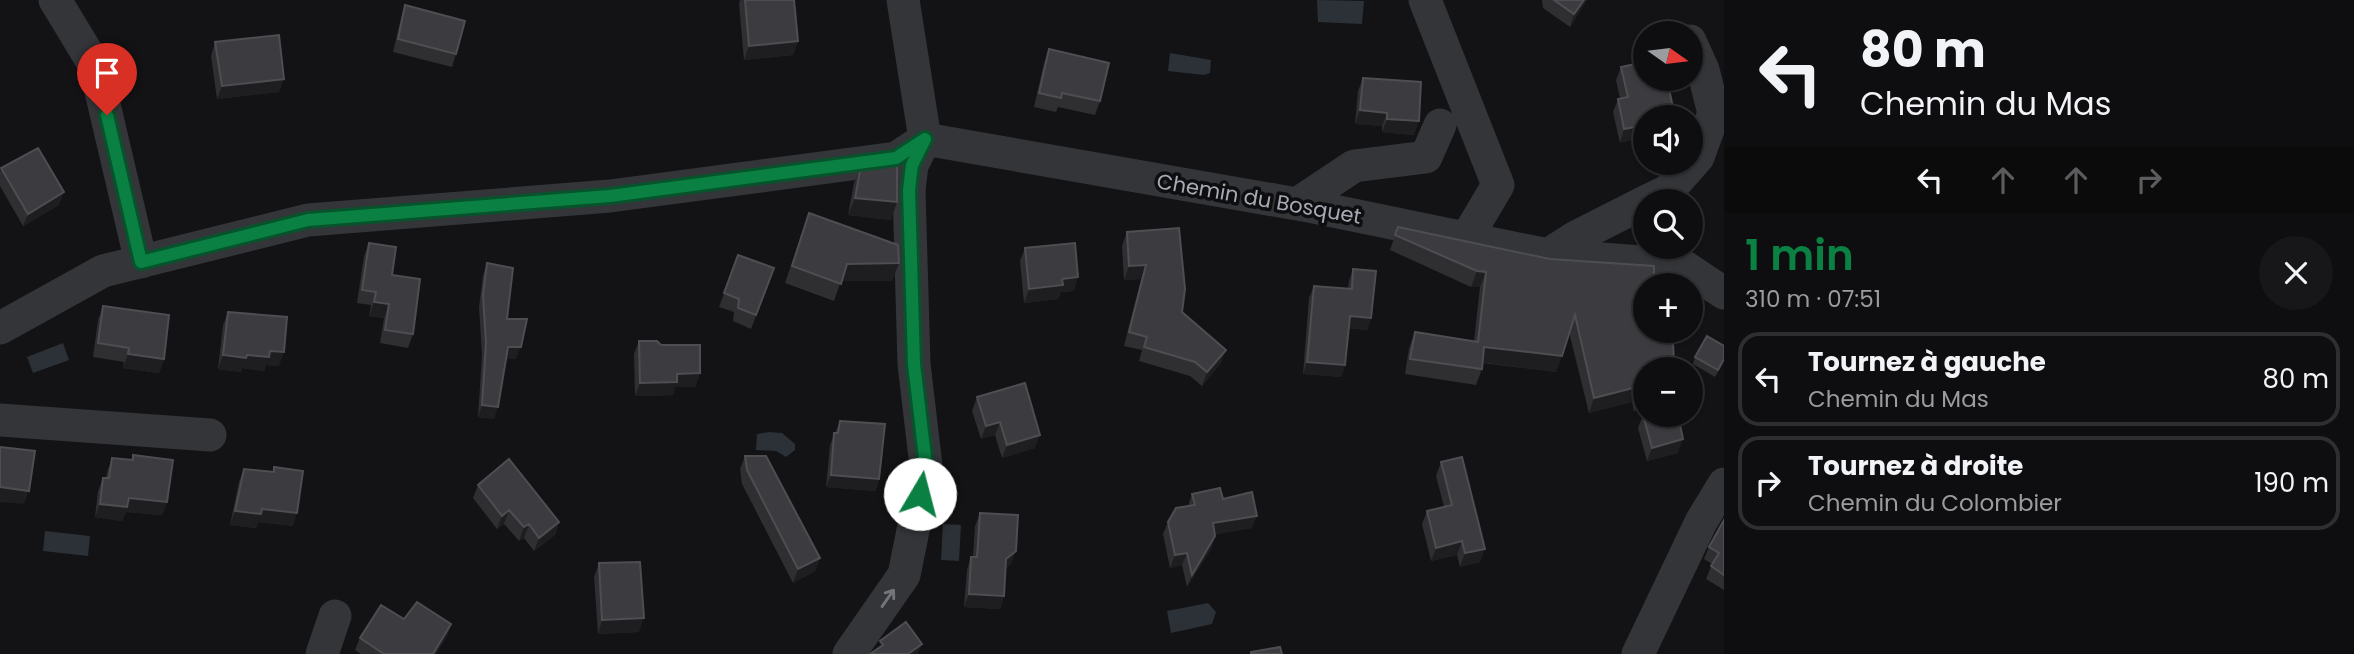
<!DOCTYPE html>
<html lang="fr">
<head>
<meta charset="utf-8">
<style>
  body { margin:0; font-family:Poppins,sans-serif; background:#171719; color:#f1f3f6; height:100vh; display:flex; flex-direction:column; font-size:26px; white-space:nowrap }
  * { box-sizing:border-box; margin:0 }
  p { font-size:23px; color:#9b9c9f }
  .icon { flex:none; width:38px; height:38px; fill:none; stroke:currentColor; stroke-width:2; stroke-linecap:round; stroke-linejoin:round }
  .map { position:relative; flex:1; overflow:hidden }
  .side { display:flex; flex-direction:column; background:#0e0e10; width:630px }
  .side>* { flex:none }
  .banner { background:#0e0e10; color:#f1f3f6; overflow:hidden }
  .needle { width:46px; rotate:104deg }
  .controls { position:absolute; left:1633px; top:21px; display:grid; gap:14px }
  .controls a { display:grid; place-items:center; width:70px; height:70px; border-radius:50%; background:#0e0e10; box-shadow:0 2px 5px #0004,0 0 0 2px #2e2e30; font-size:35px }
  .pin { position:absolute; display:grid; place-items:center; width:60px; height:60px; color:#fff; margin:-72px -30px; border-radius:50% 50% 50% 0; rotate:-45deg; box-shadow:0 0 7px #0007 }
  .pin .icon { rotate:45deg }
  .me { position:absolute; width:77px; margin:-38px; rotate:8deg; stroke-linejoin:round; filter:drop-shadow(0 0 5px #0008) }
  .turn { display:flex; align-items:center; gap:24px; height:147px; padding:0 21px; font-size:32px }
  .turn .icon { width:91px; height:91px; stroke-width:2.5 }
  .turn b { display:block; font-size:49px; line-height:60px }
  .lanes { display:flex; align-items:center; height:66px; padding:0 21px; background:#0003; justify-content:center; gap:35px; direction:ltr }
  .lanes .off { opacity:.35 }
  .round { display:grid; place-items:center; flex:none; width:74px; height:74px; border-radius:37px; background:#171719 }
  .overview { display:flex; align-items:center; justify-content:space-between; height:119px; padding:0 21px }
  h1 { font-size:42px; font-weight:600; line-height:52px; color:#0b8043 }
  ul { padding:0; list-style:none }
  li { display:flex; align-items:center; gap:21px; height:94px; margin:0 14px 10px; padding:0 7px; border:4px solid #2e2e30; border-radius:21px }
  li div { flex:1 }
  li b { display:block; font-size:26px }
  li em { font-style:normal }
  main { display:flex; flex:1; min-height:0 }
  .map>svg:first-child { display:block }
  .water { fill:#2b3137 }
  .lines { fill:none; stroke-linecap:round; stroke-linejoin:round }
  .minor { stroke:#343539; stroke-width:33 }
  .wall { fill:#2f2f32 }
  .shaded-wall { fill:#1e1e20 }
  .building { fill:#3c3c40; stroke:#4c4e52; stroke-width:2 }
  .oneway { stroke:#73757d }
  .route-casing { stroke:#07532c; stroke-width:18 }
  .route { stroke:#0b8043; stroke-width:12 }
  .labels { text-anchor:middle; stroke-width:7; stroke-linejoin:round; paint-order:stroke }
  .street-label { font-size:21px; fill:#a6aab4; stroke:#0e0e10 }
</style>
</head>
<body>
<main>
<div class="map">
<svg width="1724" height="654" viewBox="0 0 1724 654">
  <rect width="100%" height="100%" fill="#131315"/>
  <path class="water" d="M1317,0L1364,1L1362,24L1318,22Z
    M1170,53L1211,60L1210,73L1204,75L1168,71Z
    M63,343L69,360L33,373L27,357Z
    M769,432L782,433L795,444V450L786,457L776,451L756,450L757,434Z
    M943,524L961,525L959,561L941,560Z
    M45,531L90,536L88,556L43,551Z
    M1208,603L1216,612L1212,624L1171,633L1167,611Z"/>
  <g class="lines">
    <path class="minor" d="M55,0L95,66L141,262
      M903,0L925,139L1314,207L1548,255L1682,265L1724,293
      M1425,0L1498,185L1466,239
      M1647,201L1668,191L1698,157L1714,113L1703,70L1690,41
      M1297,204L1354,166L1426,157L1440,125
      M1548,255L1576,237L1645,202
      M0,328L103,271L308,220L610,196L896,158L925,139
      M0,420L210,435
      M322,654L335,616
      M849,654L904,575L926,466L914,364L909,190L912,165L925,139
      M1638,654L1701,522L1724,484"/>
  </g>
  <path class="wall" d="M740,0H794L798,41L793,55L744,60L739,4Z
    M1542,0H1587L1570,27L1543,8Z
    M405,5L456,54L452,67L393,52L401,18Z
    M215,42L279,92L217,99L211,56Z
    M1049,49L1100,101L1095,115L1058,107L1056,112L1034,107L1044,63Z
    M1621,67L1645,79L1620,143L1613,112L1618,99L1620,98L1616,80Z
    M1363,78L1414,135L1382,132V126L1355,124L1358,91Z
    M861,165L891,220L848,215L854,183Z
    M1,168L59,205L23,226L0,186V172Z
    M809,213L899,263L892,281H841L834,301L785,283Z
    M1398,227L1655,342L1674,365L1672,369H1645V402L1634,412L1632,402L1589,413L1569,332L1556,372L1482,363V369L1476,385L1405,374L1409,348L1415,332L1474,341L1480,287H1471L1390,250Z
    M1127,232L1182,312L1221,363L1202,386L1190,376L1139,361L1142,350L1124,346L1141,279L1124,280L1122,246Z
    M369,243L392,275L413,334L408,348L380,343L384,318L369,316L371,305L357,303L364,256Z
    M1025,248L1074,291L1061,292L1058,299L1024,303L1020,261Z
    M738,255L774,268L751,329L733,321L734,312L719,307Z
    M487,263L507,319L516,359H506L494,419L478,417L482,355L479,307L483,275Z
    M1353,269L1371,318L1367,330L1348,328L1345,365L1341,377L1303,374L1309,298L1314,286L1348,289L1349,281Z
    M103,306L164,359L159,373L123,368L124,362L93,357L98,320Z
    M228,312L279,366L266,365L264,371L242,368L241,372L218,369L223,325Z
    M639,341L661,345L700,373L695,387H675L673,395L635,396L634,354Z
    M1695,357L1724,361L1715,377L1693,364Z
    M977,397L1035,448L1002,458L995,435L981,439L972,411Z
    M1643,415L1678,453L1647,461L1638,428Z
    M840,421L879,479L875,491L826,487L830,445Z
    M133,455L167,502L162,515L126,512L122,521L95,517L98,491L103,478H106L107,472L112,458L131,460Z
    M745,456L820,558L815,571L793,583L742,484L740,469Z
    M1441,462L1480,562L1460,567L1457,555L1431,561L1422,524L1427,511L1444,507L1436,476Z
    M274,467L293,526L258,522L256,528L230,525L239,482L244,469L272,472Z
    M478,485L559,522L555,535L534,551L524,538L519,541L504,524L497,529L473,498Z
    M1192,494L1223,499L1252,528L1215,534V536L1211,549L1187,587L1182,565L1170,568L1163,534L1168,522L1188,506Z
    M980,513L1011,564L1005,569L1004,596L1000,609L964,607L967,570L971,557H973L975,526Z
    M1724,520V590L1706,579L1712,564L1704,559L1709,547Z
    M599,563L639,632L598,634L594,577Z
    M404,619L451,624L447,636L436,654H361L355,650L360,638Z"/>
  <path class="shaded-wall" d="M1584,0H1587L1570,27L1574,14Z
    M798,41L793,55L744,60L749,46Z
    M284,79L279,92L217,99L222,86Z
    M1360,110L1387,113L1382,126L1355,124Z
    M1387,119L1419,121L1414,135L1382,132Z
    M1645,125V137L1620,143L1624,129Z
    M64,192L59,205L23,226L28,214Z
    M855,198L897,202L891,220L848,215Z
    M899,263L892,281H840L847,264Z
    M1146,265L1141,279L1124,280L1129,266Z
    M1477,271L1486,272L1480,287H1471Z
    M1078,277L1074,291L1061,292L1058,299L1024,303L1029,289L1062,279Z
    M374,302L389,304L384,318L369,316Z
    M1350,316L1371,318L1367,330L1345,328Z
    M508,347H521L516,359H503Z
    M1484,347L1562,356L1556,372L1479,362Z
    M1226,350L1221,363L1202,386L1207,372Z
    M270,351L284,352L279,366L266,365L264,371L242,368L241,372L218,369L223,355H247Z
    M128,354L164,359L159,373L123,368Z
    M1307,362L1345,365L1341,377L1303,374Z
    M700,373L695,387H675L673,395L635,396L640,383L677,374Z
    M1637,387L1632,402L1589,413L1594,398Z
    M1645,391V402L1634,412L1640,396Z
    M482,405L498,407L494,419L478,417Z
    M1000,422L995,435L981,439L986,426Z
    M1040,435L1035,448L1002,458L1007,445Z
    M1683,439L1678,453L1647,461L1652,448Z
    M831,475L879,479L875,491L826,487Z
    M0,487L29,491L24,504L0,502Z
    M129,498L167,502L162,515L126,512L122,521L95,517L100,504Z
    M262,509L297,513L293,526L258,522L256,528L230,525L235,511Z
    M509,510L504,524L497,529L502,516Z
    M1257,516L1252,528L1208,536L1213,523Z
    M559,522L555,535L534,551L539,538Z
    M529,524L524,538L519,541L524,527Z
    M1215,536L1211,549L1187,587L1192,575Z
    M1462,541L1457,555L1431,561L1436,548Z
    M1485,549L1480,562L1460,567L1465,553Z
    M1016,551L1011,564L1001,572L1006,559Z
    M1187,553L1182,565L1170,568L1175,555Z
    M820,558L815,571L793,583L798,569Z
    M969,594L1004,596L1000,609L964,607Z
    M644,618L639,632L598,634L602,620Z
    M451,624L447,636L436,654H433Z
    M922,644L918,654H908Z"/>
  <path class="building" d="M745,0H794L798,41L749,46Z
    M1554,0H1584L1574,14Z
    M405,5L465,21L456,54L398,39Z
    M279,35L284,79L222,86L215,42Z
    M1049,49L1109,63L1100,101L1062,93L1061,98L1039,93Z
    M1645,62V79H1667L1675,117H1645V125L1624,129L1618,99L1628,97L1621,67Z
    M1363,78L1421,82L1419,121L1387,119V113L1360,110Z
    M38,148L64,192L28,214L1,168Z
    M897,160V202L855,198L861,165Z
    M809,213L898,245L899,263L847,264L841,284L792,266Z
    M1398,227L1550,259L1654,266V285H1645V331H1655V342L1673,341L1674,365L1669,369H1645V391L1640,396L1637,387L1594,398L1575,315L1562,356L1484,347L1482,369L1410,359L1415,332L1478,342L1486,272L1477,271L1395,235Z
    M1179,228L1185,289L1182,312L1226,350L1207,372L1195,362L1144,347L1147,337L1129,332L1146,265L1129,266L1127,232Z
    M369,243L396,247L392,275L420,279L413,334L385,330L389,304L374,302L376,292L362,290Z
    M1075,243L1078,277L1062,279L1063,285L1029,289L1025,248Z
    M738,255L774,268L756,315L738,308L739,299L724,293Z
    M487,263L513,268L507,319H527L521,347H508L498,407L482,405L486,343L483,295Z
    M1353,269L1376,271L1371,318L1350,316L1345,365L1307,362L1314,286L1352,289Z
    M103,306L169,315L164,359L128,354L129,348L98,343Z
    M228,312L287,317L284,352L270,351L269,357L247,355L246,358L223,355Z
    M1707,336L1724,346V359L1718,370L1695,357Z
    M639,341H657L661,345H700V373L677,374V382L640,383Z
    M1025,383L1040,435L1007,445L1000,422L986,426L977,397Z
    M1643,415H1678L1683,439L1652,448Z
    M840,421L885,424L879,479L831,475L834,433H838Z
    M0,447L35,451L29,491L0,487Z
    M133,455L173,460L167,502L129,498L127,507L100,504L103,478H109L112,458L133,460Z
    M745,456H766L820,558L798,569L747,470Z
    M1462,457L1485,549L1465,553L1462,541L1436,548L1427,511L1452,505L1441,462Z
    M509,459L559,522L539,538L529,524L524,527L509,510L502,516L478,485Z
    M274,467L303,471L297,513L262,509L261,514L235,511L244,469L274,472Z
    M1220,488L1223,499L1252,492L1257,516L1213,523L1215,536L1192,575L1187,553L1175,555L1168,522L1176,508L1195,505L1192,494Z
    M980,513L1018,515L1016,551L1006,559L1004,596L969,594L971,557H977Z
    M1724,520V575L1711,566L1719,553L1709,547Z
    M640,562L644,618L602,620L599,563Z
    M417,602L451,624L433,654H384L360,638L381,605L404,619Z
    M906,622L922,644L908,654H870L883,645L880,641Z
    M1280,647L1282,654H1251V652Z"/>
  <defs><path id="oneway-shaft" d="M-6 0H5M1.5-3L5.5 0L1.5 3" fill="none" stroke-width="1.6" stroke-linecap="round" stroke-linejoin="round" transform="scale(1.75)"/></defs>
  <use class="oneway" href="#oneway-shaft" transform="translate(888 598) rotate(-55)"/>
  <g class="lines">
    <defs>
      <path id="route" d="M107,115L141,262L308,220L610,196L896,158L925,139L912,165L909,190L914,364L926,466L920,494"/>
    </defs>
    <use href="#route" class="route-casing"/>
    <use href="#route" class="route"/>
  </g>
  <g class="labels">
    <g class="street-label">
      <text transform="translate(1259 199) rotate(10)" y="7">Chemin du Bosquet</text>
    </g>
  </g>
</svg>
<div class="controls">
<a><svg class="needle" viewBox="-14 -14 28 28"><path d="M0-13l5 13h-10z" fill="#e53935"/><path d="M0 13l5-13h-10z" fill="#9b9c9f"/></svg></a>
<a><svg class="icon" aria-label="sound" viewBox="0 0 24 24"><path d="M4 9h4l5-4v14l-5-4H4zM17 9q2 3 0 6"/></svg></a>
<a><svg class="icon" aria-label="search" viewBox="0 0 24 24"><circle cx="10" cy="10" r="6"/><path d="M15 15l6 6"/></svg></a>
<a>+</a>
<a>−</a>
</div>
<div class="pin" style="left:107px;top:115px;background:#d93025"><svg class="icon" aria-label="arrive" viewBox="0 0 24 24"><path d="M6 21V4h12l-3 4 3 4H6"/></svg></div>
<svg class="me" style="left:920px;top:494px" viewBox="-20 -20 40 40"><circle r="19" fill="#fff"/><path d="M0-13L10 11 0 6-10 11z" fill="#0b8043"/></svg>
</div>
<section class="side">
<div class="banner">
<div class="turn"><svg class="icon" aria-label="left" viewBox="0 0 24 24"><path d="M17 20v-9H6M10 6l-5 5 5 5"/></svg><div><b>80 m</b>Chemin du Mas</div></div>
<div class="lanes"><svg class="icon" aria-label="left" viewBox="0 0 24 24"><path d="M17 20v-9H6M10 6l-5 5 5 5"/></svg><svg class="icon off" aria-label="ahead" viewBox="0 0 24 24"><path d="M12 20V5M6 11l6-6 6 6"/></svg><svg class="icon off" aria-label="ahead" viewBox="0 0 24 24"><path d="M12 20V5M6 11l6-6 6 6"/></svg><svg class="icon off" aria-label="right" viewBox="0 0 24 24"><path d="M7 20v-9h11M14 6l5 5-5 5"/></svg></div>
</div>
<div class="overview"><div><h1>1 min</h1><p>310 m · 07:51</p></div><a class="round"><svg class="icon" aria-label="close" viewBox="0 0 24 24"><path d="M6 6l12 12M18 6L6 18"/></svg></a></div>
<ul>
<li><svg class="icon" aria-label="left" viewBox="0 0 24 24"><path d="M17 20v-9H6M10 6l-5 5 5 5"/></svg><div><b>Tournez à gauche</b><p>Chemin du Mas</p></div><em>80 m</em></li>
<li><svg class="icon" aria-label="right" viewBox="0 0 24 24"><path d="M7 20v-9h11M14 6l5 5-5 5"/></svg><div><b>Tournez à droite</b><p>Chemin du Colombier</p></div><em>190 m</em></li>
</ul>
</section>
</main>
</body>
</html>
